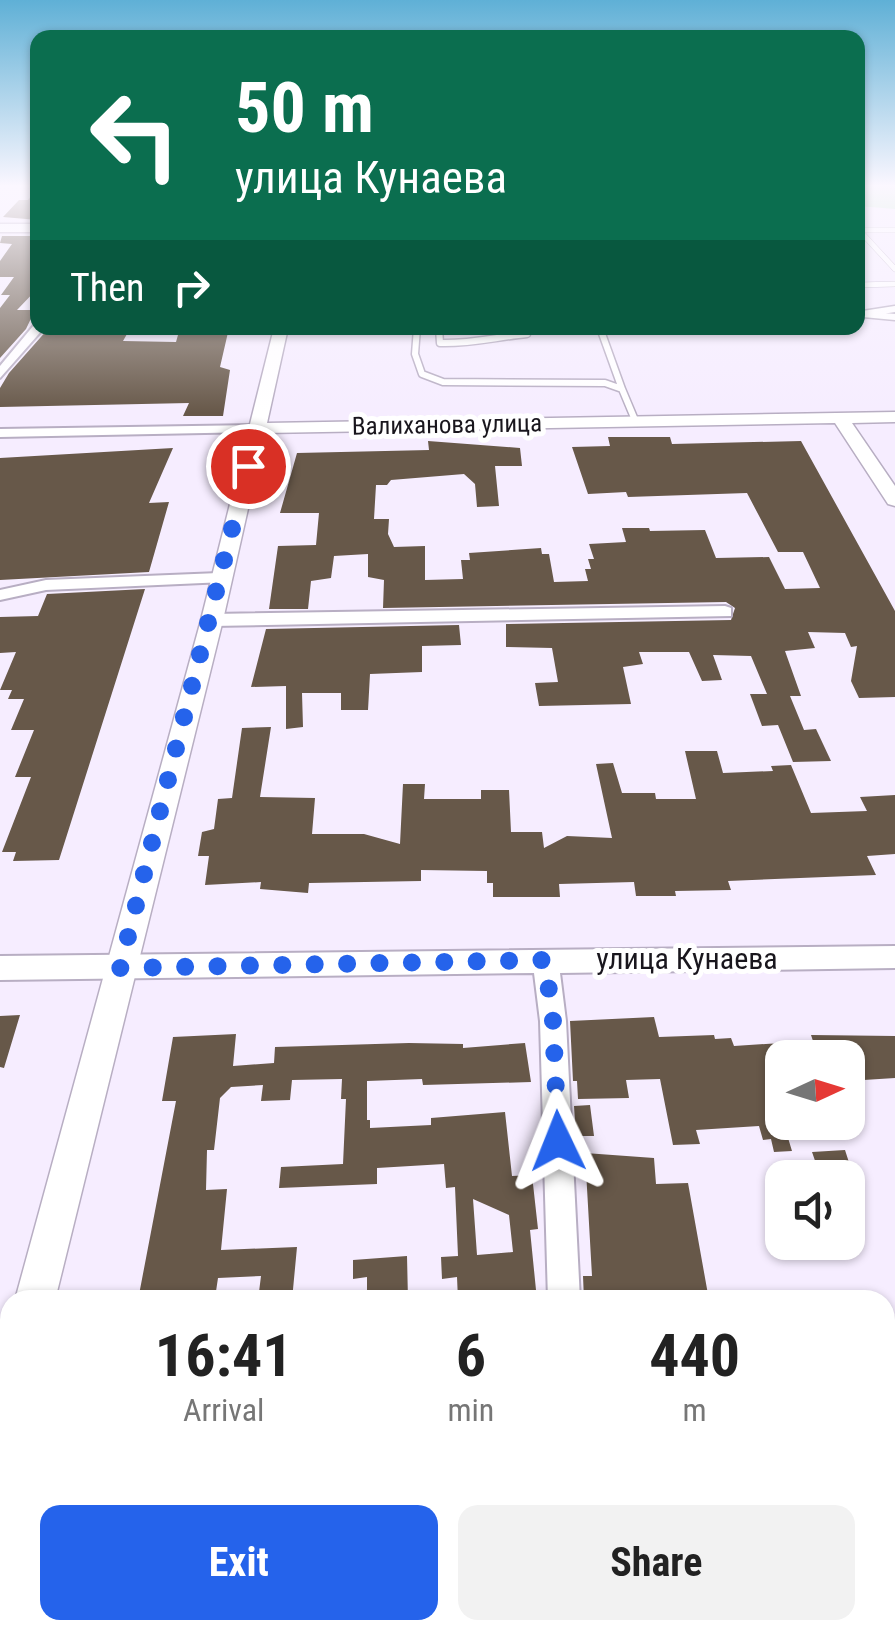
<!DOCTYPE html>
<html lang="en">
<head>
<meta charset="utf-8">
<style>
  body { margin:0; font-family:"Roboto Condensed",sans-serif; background:#f2f2f2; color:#222; height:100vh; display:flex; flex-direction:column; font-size:38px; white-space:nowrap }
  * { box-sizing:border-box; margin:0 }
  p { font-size:32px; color:#767676 }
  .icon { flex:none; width:55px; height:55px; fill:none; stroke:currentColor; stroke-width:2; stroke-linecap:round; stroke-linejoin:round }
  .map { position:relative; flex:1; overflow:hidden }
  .drawer { position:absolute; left:0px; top:1290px; width:895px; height:350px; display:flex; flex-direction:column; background:#fff; border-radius:30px 30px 0 0; box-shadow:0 2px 8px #0004 }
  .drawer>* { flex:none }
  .hud { position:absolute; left:30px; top:30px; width:835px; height:305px; border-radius:20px; box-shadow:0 2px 8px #0004; background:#0b6e4f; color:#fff; overflow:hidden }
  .needle { width:65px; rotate:86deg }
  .controls { position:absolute; left:765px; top:1040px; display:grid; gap:20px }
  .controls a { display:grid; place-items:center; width:100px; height:100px; border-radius:20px; background:#fff; box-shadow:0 2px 8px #0004; font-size:50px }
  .pin { position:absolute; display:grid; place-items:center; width:85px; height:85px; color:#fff; margin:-42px; border:5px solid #fff; border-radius:50%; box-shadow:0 2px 10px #0007 }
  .me { position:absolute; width:110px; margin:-55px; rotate:358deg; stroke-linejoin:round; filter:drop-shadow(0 0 8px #0008) }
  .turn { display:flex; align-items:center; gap:35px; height:210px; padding:0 40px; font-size:45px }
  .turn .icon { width:130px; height:130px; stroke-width:2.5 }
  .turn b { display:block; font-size:70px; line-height:85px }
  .then { display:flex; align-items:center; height:95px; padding:0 40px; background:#0003; gap:20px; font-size:38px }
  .eta { display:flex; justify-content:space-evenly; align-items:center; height:170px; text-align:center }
  .eta b { font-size:60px; font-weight:700; line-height:70px }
  .action { display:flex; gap:20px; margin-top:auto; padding:20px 40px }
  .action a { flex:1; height:115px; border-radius:20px; background:#2563eb; color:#fff; font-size:40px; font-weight:700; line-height:115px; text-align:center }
  .action a+a { background:#f2f2f2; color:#222 }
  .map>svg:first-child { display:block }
  .green { fill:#b5ecbb }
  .building { fill:#675849; fill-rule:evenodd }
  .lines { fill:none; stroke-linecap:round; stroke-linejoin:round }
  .service-far1-casing { stroke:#b8aec3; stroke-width:6 }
  .service-casing { stroke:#b8aec3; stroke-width:9 }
  .minor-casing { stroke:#b8aec3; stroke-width:4 }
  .tertiary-casing { stroke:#b8aec3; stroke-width:3 }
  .service-far1 { stroke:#fff; stroke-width:5 }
  .service { stroke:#fff; stroke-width:6 }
  .minor { fill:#fff; fill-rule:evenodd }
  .tertiary { fill:#fff; fill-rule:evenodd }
  .route { stroke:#2563eb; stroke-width:18; stroke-dasharray:0 32.4 }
  .labels { text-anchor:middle; stroke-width:10; stroke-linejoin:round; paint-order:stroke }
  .far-street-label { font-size:25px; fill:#19161d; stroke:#fff }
  .street-label { font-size:30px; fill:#19161d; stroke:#fff }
</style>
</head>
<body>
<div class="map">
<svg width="895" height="1640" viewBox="0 0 895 1640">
  <rect width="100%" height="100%" fill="#f6edff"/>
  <path class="green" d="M858,184H895V209L858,206Z"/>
  <path class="building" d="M38,187V220L3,217L19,200H28Z
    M2,236H38V288L17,310H35L26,329L0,358V308L10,295H1L14,277H0V261L12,244L0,243Z
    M180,328H229L220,367L230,370L223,416H183L189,403L0,407V388L9,373L48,329H113L127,334L123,341L176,342Z
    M608,437H670L672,444L801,441L895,611V697L859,698L851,681L857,646L851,647L845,633L808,632L815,648L785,651L801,696H790L804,730L816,729L831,761L793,762L778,725L762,726L750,694H767L751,656L713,655L722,680L702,681L689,652H639L643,664L623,667L631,704L539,706L535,683L558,682L552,648L506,647V624L731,620L735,608L726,602L383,608L384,580L368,577V554L334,556L331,578L311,581L308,609H269L278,546L316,545L319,513H280L297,453L429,450L428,441L520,448L522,466H495L499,506L477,507L475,484L464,474L391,480L387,485H376L374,519H389L388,534L394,547L425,546V580L463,579L461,560H470L469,553L541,548L542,554H549L554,582L588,581L585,569H591L588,559H594L589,544L626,542L622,528H649L650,531L705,530L716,558L769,557L785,589L820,588L803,552H778L747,493L628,497L626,492L588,494L572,447L610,446Z
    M173,448L149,503L169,502L149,572L0,580V458Z
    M145,589L59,860L13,861L16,852H2L31,777H15L34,730H11L24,699H8L12,690H0L16,652L0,653V617L38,616L47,594Z
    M459,625L461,645L422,646V672L370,674L368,710H341V693H302L303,727L286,729V686L251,687L266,629Z
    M271,727L260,797L315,798L312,834H364L400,844L403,784H425L424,799H481V790H509L511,832H542L544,848L567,836L612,838L596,764L613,763L622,793H655L656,799H696L685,751H717L723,773L773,771L771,766L791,765L811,813L867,811L860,797L895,795V854L867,856L876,875L728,881L731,890L675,891L676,896H636L634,882L559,884L560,897H493V883H487V871L421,870V881L309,883L308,893L260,889L261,882L205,885L209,856H198L202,832L214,829L218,799L232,798L242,728Z
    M20,1015L4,1068L0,1067V1016Z
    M654,1017L659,1037L714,1035L715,1039L731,1038L734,1046L813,1041L811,1035L895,1036V1078L848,1081V1058H782V1094L775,1095L792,1151L774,1152L771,1139L763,1140L759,1126L696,1130L700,1144L673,1145L660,1079L626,1080L629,1098L578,1099L577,1081H573L570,1021Z
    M236,1034L233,1066L274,1063L275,1047L409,1043L463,1044V1048L525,1043L531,1082L423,1085L422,1079L367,1081V1120H370V1128L431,1125V1118L505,1112L512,1176L532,1175L538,1229L530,1230L537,1300H458L457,1277L442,1279L441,1257L458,1256L455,1187L446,1188L444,1164L377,1168V1184L279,1188L281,1167L343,1164L346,1099H341L342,1079L292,1080L290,1100L261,1101L263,1085L231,1087L220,1098L214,1150H207L206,1190L227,1189L221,1250L297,1247L292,1300H258L261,1276L218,1278L215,1298L138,1300L176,1101H162L173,1037ZM473,1199L509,1215L513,1252L477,1255Z
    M590,1105L594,1136H576L574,1106Z
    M845,1150L854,1178H821L812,1152Z
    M585,1153L654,1158L656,1184L688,1183L709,1300H584L583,1276H592Z
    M407,1256L408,1300H367V1277L353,1279V1260Z"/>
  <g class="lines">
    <defs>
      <path id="service-far1" d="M858,230H895
        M859,230L895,269
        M858,285L895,284"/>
      <path id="service" d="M895,309L863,314L895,317
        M417,328L415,354L422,374L443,382L605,383L622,389L635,420
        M439,328L440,343C471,344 496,337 527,334L526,328
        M600,328L622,389"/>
      <path id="minor" d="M34,325L44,328L0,378V366Z
        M263,425V431L258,432L0,437V429Z
        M219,573L225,574V582L46,590L0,600V590L46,580Z
        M725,606L731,608V616L212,626L203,620L212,614Z
        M895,946V968L560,973L566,1021L580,1300H548L540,1021L534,973L0,980V956Z
        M556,1630H596V1640H556Z"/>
      <path id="tertiary" d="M0,224H38V232H0Z
        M274,328H288L267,423L895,412V422L852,423L895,486V506L888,504L835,423L265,433L223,620L55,1300H15L201,620Z
        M10,1376V1454L0,1458V1380Z"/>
    </defs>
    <use href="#service-far1" class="service-far1-casing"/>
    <use href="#service" class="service-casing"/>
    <use href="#minor" class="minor-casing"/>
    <use href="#tertiary" class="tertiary-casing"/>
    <use href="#service-far1" class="service-far1"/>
    <use href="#service" class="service"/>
    <use href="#minor" class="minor"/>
    <use href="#tertiary" class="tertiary"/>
  </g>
  <linearGradient id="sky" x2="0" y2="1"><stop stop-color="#5fb0d6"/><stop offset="0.45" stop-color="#fbf7ff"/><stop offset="1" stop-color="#fbf7ff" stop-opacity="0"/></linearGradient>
  <rect width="895" height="413" fill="url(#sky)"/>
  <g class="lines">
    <path class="route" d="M248,466L120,968L545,960L553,1021L558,1141"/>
  </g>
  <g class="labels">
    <g class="far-street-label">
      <text transform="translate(447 424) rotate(-1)" y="9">Валиханова улица</text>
    </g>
    <g class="street-label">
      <text x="687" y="969">улица Кунаева</text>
    </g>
  </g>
</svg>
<div class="controls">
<a><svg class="needle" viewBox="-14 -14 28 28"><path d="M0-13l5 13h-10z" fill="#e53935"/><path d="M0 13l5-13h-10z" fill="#767676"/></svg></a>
<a><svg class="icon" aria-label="sound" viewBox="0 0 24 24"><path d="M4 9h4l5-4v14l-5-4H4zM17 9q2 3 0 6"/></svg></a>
</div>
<div class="pin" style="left:248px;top:466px;background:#d93025"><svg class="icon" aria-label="arrive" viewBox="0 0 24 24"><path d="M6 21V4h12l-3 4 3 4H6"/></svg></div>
<svg class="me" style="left:558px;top:1141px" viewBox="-20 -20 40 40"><path d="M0-17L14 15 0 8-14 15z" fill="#2563eb" stroke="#fff" stroke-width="4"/></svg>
<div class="hud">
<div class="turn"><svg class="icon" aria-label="left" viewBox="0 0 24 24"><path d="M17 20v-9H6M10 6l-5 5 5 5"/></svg><div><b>50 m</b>улица Кунаева</div></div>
<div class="then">Then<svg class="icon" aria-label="right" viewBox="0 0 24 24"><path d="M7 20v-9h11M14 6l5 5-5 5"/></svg></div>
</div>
<section class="drawer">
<div class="eta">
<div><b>16:41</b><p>Arrival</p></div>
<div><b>6</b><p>min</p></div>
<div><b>440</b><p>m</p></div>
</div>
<div class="action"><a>Exit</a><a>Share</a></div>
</section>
</div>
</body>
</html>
